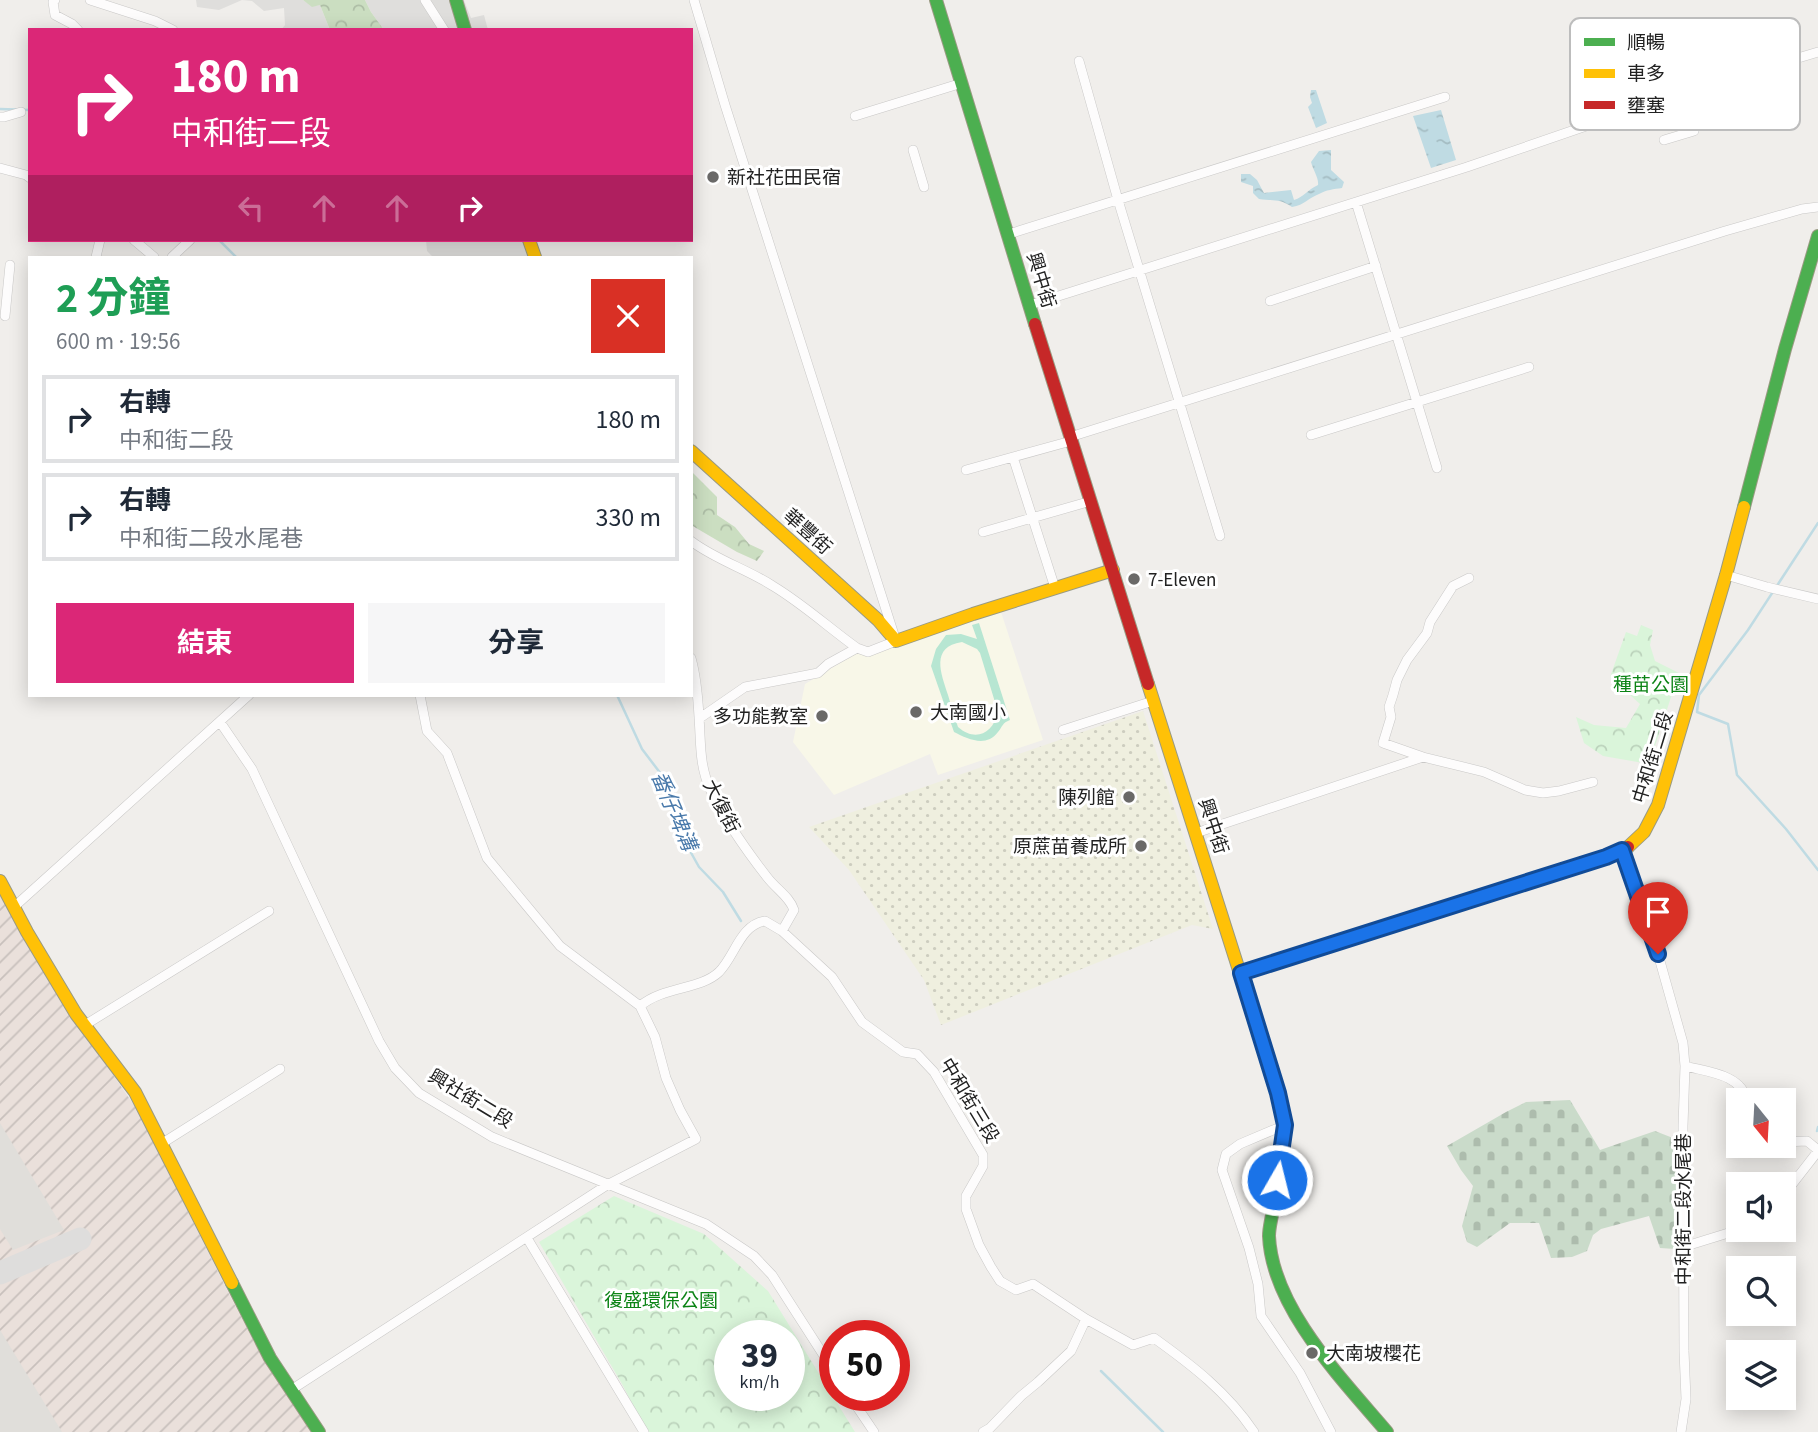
<!DOCTYPE html>
<html lang="zh-TW">
<head>
<meta charset="utf-8">
<style>
  body { margin:0; font-family:"Source Sans 3","Noto Sans TC",sans-serif; background:#f6f6f7; color:#1f2937; height:100vh; display:flex; flex-direction:column; font-size:26px; white-space:nowrap }
  * { box-sizing:border-box; margin:0 }
  p { font-size:23px; color:#747a83 }
  .icon { flex:none; width:38px; height:38px; fill:none; stroke:currentColor; stroke-width:2; stroke-linecap:round; stroke-linejoin:round }
  .map { position:relative; flex:1; overflow:hidden }
  .details { position:absolute; left:28px; top:256px; width:665px; height:441px; display:flex; flex-direction:column; background:#fff; border-radius:0px; box-shadow:0 4px 18px #0003 }
  .details>* { flex:none }
  .banner { position:absolute; left:28px; top:28px; width:665px; height:214px; border-radius:0px; box-shadow:0 4px 18px #0003; background:#db2777; color:#fff; overflow:hidden }
  .needle { width:46px; rotate:162deg }
  .buttons { position:absolute; left:1726px; top:1088px; display:grid; gap:14px }
  .buttons a { display:grid; place-items:center; width:70px; height:70px; border-radius:0px; background:#fff; box-shadow:0 4px 18px #0003; font-size:35px }
  .speed { position:absolute; left:714px; top:1320px; display:flex; gap:14px; font-size:35px; font-weight:700; text-align:center }
  .speed>* { display:grid; place-content:center; width:91px; height:91px; border-radius:50%; background:#fff; box-shadow:0 4px 18px #0003; line-height:1 }
  .speed small { font-size:18px; font-weight:400 }
  .speed .limit { border:10px solid #d22; background:#fff; color:#111 }
  .pin { position:absolute; display:grid; place-items:center; width:60px; height:60px; color:#fff; margin:-72px -30px; border-radius:50% 50% 50% 0; rotate:-45deg; box-shadow:0 0 7px #0007 }
  .pin .icon { rotate:45deg }
  .me { position:absolute; width:77px; margin:-38px; rotate:8deg; stroke-linejoin:round; filter:drop-shadow(0 0 5px #0008) }
  .turn { display:flex; align-items:center; gap:24px; height:147px; padding:0 28px; font-size:32px }
  .turn .icon { width:91px; height:91px; stroke-width:2.5 }
  .turn b { display:block; font-size:49px; line-height:60px }
  .lanes { display:flex; align-items:center; height:66px; padding:0 28px; background:#0003; justify-content:center; gap:35px; direction:ltr }
  .lanes .off { opacity:.35 }
  .round { display:grid; place-items:center; flex:none; width:74px; height:74px; border-radius:0px; background:#f6f6f7 }
  .summary { display:flex; align-items:center; justify-content:space-between; height:119px; padding:0 28px }
  h1 { font-size:42px; font-weight:700; line-height:52px; color:#1e9e55 }
  .primary-button { display:flex; gap:14px; margin-top:auto; padding:14px 28px }
  .primary-button a { flex:1; height:80px; border-radius:0px; background:#db2777; color:#fff; font-size:28px; font-weight:700; line-height:80px; text-align:center }
  .primary-button a+a { background:#f6f6f7; color:#1f2937 }
  ul { padding:0; list-style:none }
  li { display:flex; align-items:center; gap:21px; height:88px; margin:0 14px 10px; padding:0 14px; border:4px solid #e0e1e3; border-radius:0px }
  li div { flex:1 }
  li b { display:block; font-size:26px }
  li em { font-style:normal }
  .map>svg:first-child { display:block }
  .residential { fill:#dfdedc }
  .education { fill:#f8f7e8 }
  .military { fill:url(#military-furrows) }
  .airport { fill:#e0deda }
  .farmland { fill:url(#farmland-dots) }
  .forest { fill:url(#forest-crowns) }
  .cemetery { fill:url(#cemetery-stones) }
  .park { fill:url(#park-crowns); fill-rule:evenodd }
  .pitch { fill:#b7e6d2; fill-rule:evenodd }
  .water { fill:url(#water-ripples) }
  .lines { fill:none; stroke-linecap:round; stroke-linejoin:round }
  .stream { stroke:#bfdbe3; stroke-width:2.5 }
  .taxiway { stroke:#dedddc; stroke-width:23 }
  .street-casing { stroke:#c9c8c7; stroke-width:10 }
  .fast-casing { stroke:#999a82; stroke-width:14 }
  .slow-casing { stroke:#999a82; stroke-width:14 }
  .jam-casing { stroke:#999a82; stroke-width:14 }
  .street { stroke:#fdfcfc; stroke-width:9 }
  .fast { stroke:#4caf50; stroke-width:12 }
  .slow { stroke:#ffc107; stroke-width:12 }
  .jam { stroke:#c62828; stroke-width:12 }
  .route-casing { stroke:#114b97; stroke-width:18 }
  .route { stroke:#1a73e8; stroke-width:12 }
  .poi-dot { fill:#6a6968; stroke:#fff; stroke-width:2.5 }
  .labels { text-anchor:middle; stroke-width:6; stroke-linejoin:round; paint-order:stroke }
  .poi-label { font-size:19px; fill:#222; stroke:#fff; text-anchor:start }
  .street-label { font-size:19px; fill:#222; stroke:#fff }
  .park-label { font-size:19px; fill:#0c8416; stroke:#fff }
  .water-label { font-size:21px; font-style:italic; fill:#4a7aab; stroke:#fff }
  .key { fill:#fff; stroke:#bdbdbd; stroke-width:2 }
  .key-label { font-size:19px; fill:#222 }
</style>
</head>
<body>
<div class="map">
<svg width="1818" height="1432" viewBox="0 0 1818 1432">
  <defs>
    <pattern id="military-furrows" width="10" height="10" patternUnits="userSpaceOnUse" patternTransform="scale(1.75)"><rect width="10" height="10" fill="#eae0db"/><path d="M-1 1l2-2M0 10L10 0M9 11l2-2" fill="none" stroke="#c8c0bc"/></pattern>
    <pattern id="farmland-dots" width="8" height="8" patternUnits="userSpaceOnUse" patternTransform="scale(1.75)"><rect width="8" height="8" fill="#efefdf"/><path d="M2 2h.1M6 6h.1" fill="none" stroke="#cdcdbf" stroke-width="1.8" stroke-linecap="round"/></pattern>
    <pattern id="forest-crowns" width="20" height="18" patternUnits="userSpaceOnUse" patternTransform="scale(1.75)"><rect width="20" height="18" fill="#cbdec1"/><path d="M2 6a3 3 0 1 1 6 0M12 15a3 3 0 1 1 6 0" fill="none" stroke="#aebea6"/></pattern>
    <pattern id="cemetery-stones" width="16" height="16" patternUnits="userSpaceOnUse" patternTransform="scale(1.75)"><rect width="16" height="16" fill="#cadbca"/><path d="M2 7V4a2 2 0 0 1 4 0v3zM10 15v-3a2 2 0 0 1 4 0v3z" fill="#adbcad"/></pattern>
    <pattern id="park-crowns" width="20" height="18" patternUnits="userSpaceOnUse" patternTransform="scale(1.75)"><rect width="20" height="18" fill="#daf5da"/><path d="M2 6a3 3 0 1 1 6 0M12 15a3 3 0 1 1 6 0" fill="none" stroke="#bbd2bb"/></pattern>
    <pattern id="water-ripples" width="26" height="14" patternUnits="userSpaceOnUse" patternTransform="scale(1.75)"><rect width="26" height="14" fill="#bfdbe3"/><path d="M2 4q2-2 4 0t4 0M15 11q2-2 4 0t4 0" fill="none" stroke="#a4bcc2"/></pattern>
  </defs>
  <rect width="100%" height="100%" fill="#f0eeeb"/>
  <path class="residential" d="M196,0H303L312,6L320,5L330,30H281L285,25L284,8L264,11L252,1L242,0L219,10L197,7Z
    M365,0H464L471,18L484,15L488,30H403L402,28L384,30L371,12Z
    M426,240H526L531,257H433L427,251Z"/>
  <path class="education" d="M1001,612L1043,740L938,775L930,754L834,795L793,742L805,684L857,653L895,643Z"/>
  <path class="military" d="M0,894L76,1025L92,1044L138,1111L229,1294L263,1359L312,1432H0Z"/>
  <path class="airport" d="M0,1123L64,1230L13,1250L0,1229Z
    M0,1330L62,1432H0Z"/>
  <path class="farmland" d="M1143,711L1213,929L1192,925L941,1025L924,980L849,870L809,827Z"/>
  <path class="forest" d="M303,0H365L371,12L384,30H330L320,5L312,7Z
    M691,471L717,497V515L735,527L749,544L764,551L757,561L737,552L691,525Z"/>
  <path class="cemetery" d="M1570,1100L1600,1150L1655,1131L1673,1138L1679,1216L1675,1249L1660,1248L1649,1216L1601,1229L1593,1235L1587,1251L1572,1257L1551,1258L1539,1223H1510L1477,1247L1467,1242L1462,1226L1473,1186L1461,1170L1447,1146L1506,1112L1526,1102Z"/>
  <path class="park" d="M1641,625L1653,630L1650,645L1655,661L1679,673L1649,764L1603,756L1584,743L1576,717L1594,725L1626,728L1640,704L1610,677L1626,632L1637,636Z
    M614,1196L704,1234L768,1291L855,1432H647L622,1384L539,1242ZM730,1335H789V1395H730Z"/>
  <path class="pitch" d="M979,623L1010,720C1002,723 1003,726 998,732C986,748 968,739 954,732L931,666L936,649L946,635L961,634L977,639L972,625ZM962,642L977,649L980,653L998,712C993,734 975,742 958,727C954,716 951,705 948,695C941,673 930,647 962,642Z"/>
  <path class="water" d="M1311,90H1316L1327,123L1316,128L1308,107L1312,103L1310,97Z
    M1441,110L1456,160L1431,168L1413,116Z
    M1331,150V170L1344,182L1342,188C1334,189 1326,190 1319,194C1308,198 1305,205 1292,207C1280,198 1272,201 1259,199L1253,193V186L1241,182V174H1250L1257,180L1264,193L1291,190L1294,200C1304,197 1307,190 1318,185C1319,178 1313,170 1311,162L1319,151Z"/>
  <g class="lines">
    <path class="stream" d="M0,109L30,110
      M219,240L236,257
      M1818,523L1748,630L1699,695L1697,712L1728,724L1737,775L1786,829L1818,870
      M617,695L642,749L661,774L675,824L699,867L723,892L741,921
      M1817,1131L1818,1127
      M1101,1371L1163,1432"/>
    <path class="taxiway" d="M0,1273L80,1239"/>
    <defs>
      <path id="street" d="M55,0L53,2L55,15L72,24L78,30
        M90,0L155,21L173,30
        M425,0L444,30
        M1786,27L1798,58
        M1079,61L1118,200L1220,536
        M855,116L962,83
        M0,117H4L21,112
        M1664,140L1694,131
        M913,150L924,187
        M0,168L26,175L30,178
        M1356,202L1437,468
        M1009,234L1445,97
        M134,240L154,257
        M96,257L100,240
        M172,257L190,240
        M1270,301L1376,266
        M1030,305L1467,167L1682,93L1818,52
        M5,316L10,265
        M1311,435L1529,367
        M1070,437L1725,231L1802,209L1818,207
        M1013,457L1055,588
        M966,470L1071,441
        M983,532L1091,501
        M691,541C716,560 747,569 773,586C803,604 829,628 857,648L868,652L896,641L725,105L694,0
        M1726,575L1767,587L1818,599
        M691,658C696,676 698,698 699,717C701,743 699,766 711,791C726,822 746,850 767,877C776,889 790,897 794,910L782,931
        M700,718L745,687L818,673L828,664L857,648
        M220,722L252,769L379,1041L395,1068L419,1093L492,1137L706,1224L754,1256L772,1275L835,1373
        M1063,730L1153,701
        M1423,757L1383,743L1391,717L1389,707L1393,695L1397,680L1407,660L1427,633L1430,622L1453,586L1469,578
        M1196,833L1423,757L1484,772L1525,790L1543,793L1559,791L1593,782
        M1622,850L1658,954L1683,1043L1685,1066L1683,1126L1684,1351L1686,1399L1681,1432
        M14,907L249,695
        M640,1006C664,986 700,990 719,972C735,956 740,925 765,921L782,931L832,977L862,1022L903,1052L917,1054L934,1072L983,1155V1166L966,1196V1209L979,1245L991,1267L1000,1281L1016,1290L1033,1284L1086,1319L1133,1345L1154,1338C1193,1366 1227,1392 1254,1432
        M85,1025L269,911
        M1685,1066C1707,1072 1742,1074 1747,1101
        M1285,1125L1240,1144L1226,1154L1222,1170L1249,1248L1258,1284L1261,1316L1300,1373L1331,1432
        M1783,1142L1807,1141L1818,1150
        M161,1144L280,1069
        M1783,1196L1818,1151
        M527,1238L644,1432
        M1683,1247L1738,1230
        M291,1390L607,1185L696,1139L680,1110L666,1078L655,1037L640,1006L560,946L487,858L447,753L427,731L420,695
        M849,1395L874,1432
        M983,1432L990,1428L1021,1396L1038,1382L1071,1351L1086,1319"/>
      <path id="fast" d="M456,0L465,30
        M936,0L1035,324
        M1744,507L1785,349L1818,236
        M1280,1161C1277,1179 1275,1197 1272,1215C1271,1221 1269,1229 1269,1236C1272,1308 1343,1380 1387,1432
        M232,1283L270,1358L319,1432"/>
      <path id="slow" d="M529,240L535,257
        M691,451L878,620L896,641L973,614L1113,570
        M1148,684L1278,1093L1285,1125L1280,1161
        M1628,847L1644,832L1658,805L1726,575L1744,507
        M0,881L27,932L76,1014L135,1092L232,1283"/>
      <path id="jam" d="M1035,324L1148,684
        M1241,973L1606,857L1628,847"/>
    </defs>
    <use href="#street" class="street-casing"/>
    <use href="#fast" class="fast-casing"/>
    <use href="#slow" class="slow-casing"/>
    <use href="#jam" class="jam-casing"/>
    <use href="#street" class="street"/>
    <use href="#fast" class="fast"/>
    <use href="#slow" class="slow"/>
    <use href="#jam" class="jam"/>
  </g>
  <g class="lines">
    <defs>
      <path id="route" d="M1277,1180L1285,1125L1278,1093L1241,973L1606,857L1622,850L1658,954"/>
    </defs>
    <use href="#route" class="route-casing"/>
    <use href="#route" class="route"/>
  </g>
  <g class="poi-dot">
    <circle cx="713" cy="177" r="7"/>
    <circle cx="1134" cy="579" r="7"/>
    <circle cx="916" cy="712" r="7"/>
    <circle cx="822" cy="716" r="7"/>
    <circle cx="1129" cy="797" r="7"/>
    <circle cx="1141" cy="846" r="7"/>
    <circle cx="1312" cy="1353" r="7"/>
  </g>
  <g class="labels">
    <g class="poi-label">
      <text x="727" y="184">新社花田民宿</text>
      <text x="1148" y="586">7-Eleven</text>
      <text x="930" y="719">大南國小</text>
      <text x="808" y="723" text-anchor="end">多功能教室</text>
      <text x="1115" y="804" text-anchor="end">陳列館</text>
      <text x="1127" y="853" text-anchor="end">原蔗苗養成所</text>
      <text x="1326" y="1360">大南坡櫻花</text>
    </g>
    <g class="street-label">
      <text transform="translate(1042 280) rotate(73)" y="7">興中街</text>
      <text transform="translate(808 531) rotate(42)" y="7">華豐街</text>
      <text transform="translate(1652 757) rotate(-73)" y="7">中和街二段</text>
      <text transform="translate(722 806) rotate(63)" y="7">大復街</text>
      <text transform="translate(1214 826) rotate(72)" y="7">興中街</text>
      <text transform="translate(471 1098) rotate(31)" y="7">興社街二段</text>
      <text transform="translate(970 1100) rotate(59)" y="7">中和街三段</text>
      <text transform="translate(1683 1209) rotate(-90)" y="7">中和街二段水尾巷</text>
    </g>
    <g class="park-label">
      <text x="1651" y="691">種苗公園</text>
      <text x="661" y="1307">復盛環保公園</text>
    </g>
    <g class="water-label">
      <text transform="translate(674 811) rotate(67)" y="7">番仔埤溝</text>
    </g>
  </g>
  <rect x="1570" y="18" width="230" height="112" rx="10" class="key"/>
  <rect x="1584" y="38" width="31" height="8" fill="#4caf50"/>
  <rect x="1584" y="69" width="31" height="9" fill="#ffc107"/>
  <rect x="1584" y="101" width="31" height="8" fill="#c62828"/>
  <g class="key-label">
    <text x="1627" y="49">順暢</text>
    <text x="1627" y="80">車多</text>
    <text x="1627" y="112">壅塞</text>
  </g>
</svg>
<div class="buttons">
<a><svg class="needle" viewBox="-14 -14 28 28"><path d="M0-13l5 13h-10z" fill="#e53935"/><path d="M0 13l5-13h-10z" fill="#747a83"/></svg></a>
<a><svg class="icon" aria-label="sound" viewBox="0 0 24 24"><path d="M4 9h4l5-4v14l-5-4H4zM17 9q2 3 0 6"/></svg></a>
<a><svg class="icon" aria-label="search" viewBox="0 0 24 24"><circle cx="10" cy="10" r="6"/><path d="M15 15l6 6"/></svg></a>
<a><svg class="icon" aria-label="layers" viewBox="0 0 24 24"><path d="M12 4l9 5-9 5-9-5zM3 14l9 5 9-5"/></svg></a>
</div>
<div class="speed"><div>39<small>km/h</small></div><div class="limit">50</div></div>
<div class="pin" style="left:1658px;top:954px;background:#d93025"><svg class="icon" aria-label="arrive" viewBox="0 0 24 24"><path d="M6 21V4h12l-3 4 3 4H6"/></svg></div>
<svg class="me" style="left:1277px;top:1180px" viewBox="-20 -20 40 40"><circle r="17" fill="#1a73e8" stroke="#fff" stroke-width="3"/><path d="M0-11L8 9 0 5-8 9z" fill="#fff"/></svg>
<div class="banner">
<div class="turn"><svg class="icon" aria-label="right" viewBox="0 0 24 24"><path d="M7 20v-9h11M14 6l5 5-5 5"/></svg><div><b>180 m</b>中和街二段</div></div>
<div class="lanes"><svg class="icon off" aria-label="left" viewBox="0 0 24 24"><path d="M17 20v-9H6M10 6l-5 5 5 5"/></svg><svg class="icon off" aria-label="ahead" viewBox="0 0 24 24"><path d="M12 20V5M6 11l6-6 6 6"/></svg><svg class="icon off" aria-label="ahead" viewBox="0 0 24 24"><path d="M12 20V5M6 11l6-6 6 6"/></svg><svg class="icon" aria-label="right" viewBox="0 0 24 24"><path d="M7 20v-9h11M14 6l5 5-5 5"/></svg></div>
</div>
<section class="details">
<div class="summary"><div><h1>2 分鐘</h1><p>600 m · 19:56</p></div><a class="round" style="background:#d93025;color:#fff"><svg class="icon" aria-label="close" viewBox="0 0 24 24"><path d="M6 6l12 12M18 6L6 18"/></svg></a></div>
<ul>
<li><svg class="icon" aria-label="right" viewBox="0 0 24 24"><path d="M7 20v-9h11M14 6l5 5-5 5"/></svg><div><b>右轉</b><p>中和街二段</p></div><em>180 m</em></li>
<li><svg class="icon" aria-label="right" viewBox="0 0 24 24"><path d="M7 20v-9h11M14 6l5 5-5 5"/></svg><div><b>右轉</b><p>中和街二段水尾巷</p></div><em>330 m</em></li>
</ul>
<div class="primary-button"><a>結束</a><a>分享</a></div>
</section>
</div>
</body>
</html>
